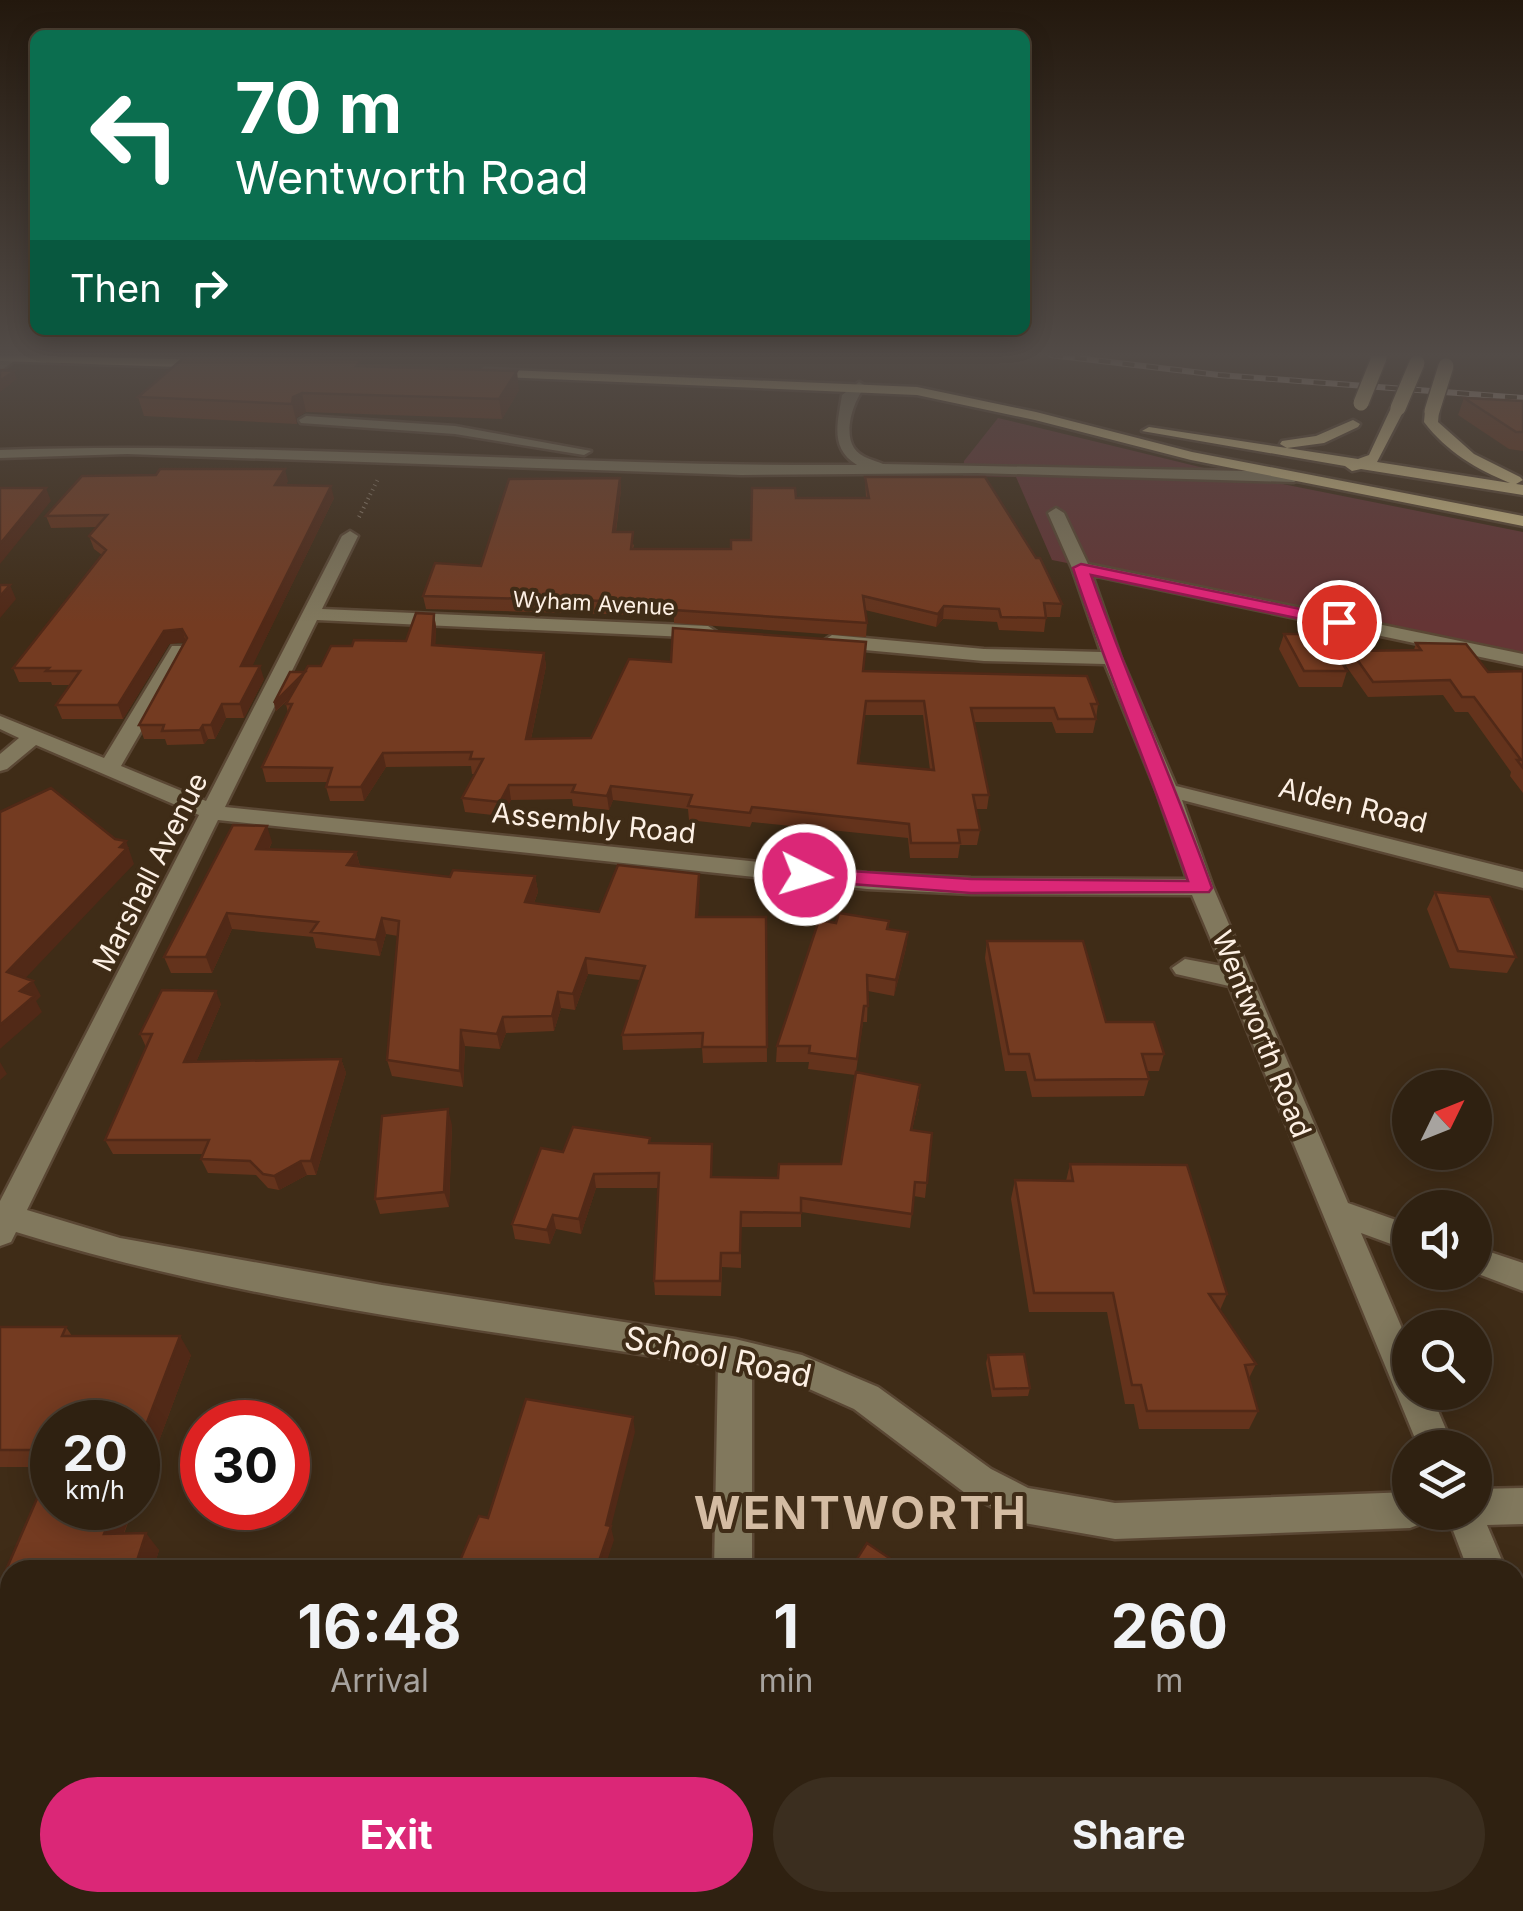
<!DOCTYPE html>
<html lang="en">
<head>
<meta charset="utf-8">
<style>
  body { margin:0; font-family:Inter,sans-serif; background:#3b2e1f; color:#f1f3f6; height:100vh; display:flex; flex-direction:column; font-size:38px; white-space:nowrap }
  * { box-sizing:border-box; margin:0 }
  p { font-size:32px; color:#a7a39f }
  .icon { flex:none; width:55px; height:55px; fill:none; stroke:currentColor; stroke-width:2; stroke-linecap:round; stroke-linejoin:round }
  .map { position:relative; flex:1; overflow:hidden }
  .details { position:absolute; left:0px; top:1560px; width:1525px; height:352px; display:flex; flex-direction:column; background:#2f2111; border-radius:30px 30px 0 0; box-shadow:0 5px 25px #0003,0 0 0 2px #4a3e31 }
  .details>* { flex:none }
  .guide { position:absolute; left:30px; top:30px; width:1000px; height:305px; border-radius:15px; box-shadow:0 5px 25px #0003,0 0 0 2px #4a3e31; background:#0b6e4f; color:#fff; overflow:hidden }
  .needle { width:65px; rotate:47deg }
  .buttons { position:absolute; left:1392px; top:1070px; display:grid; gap:20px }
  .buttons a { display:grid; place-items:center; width:100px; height:100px; border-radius:50%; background:#2f2111; box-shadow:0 5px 25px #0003,0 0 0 2px #4a3e31; font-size:50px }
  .speed { position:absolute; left:30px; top:1400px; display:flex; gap:20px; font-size:50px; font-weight:700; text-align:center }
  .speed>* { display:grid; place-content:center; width:130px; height:130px; border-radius:50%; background:#2f2111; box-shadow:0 5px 25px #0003,0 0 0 2px #4a3e31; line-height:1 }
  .speed small { font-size:25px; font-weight:400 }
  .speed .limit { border:15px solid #d22; background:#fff; color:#111 }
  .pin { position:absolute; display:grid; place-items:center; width:85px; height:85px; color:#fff; margin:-42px; border:5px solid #fff; border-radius:50%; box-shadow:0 2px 10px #0007 }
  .me { position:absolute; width:110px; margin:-55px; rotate:95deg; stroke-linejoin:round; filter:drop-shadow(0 0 8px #0008) }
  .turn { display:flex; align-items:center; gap:35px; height:210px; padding:0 40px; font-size:45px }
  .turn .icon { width:130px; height:130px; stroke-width:2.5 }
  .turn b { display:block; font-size:70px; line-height:85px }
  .then { display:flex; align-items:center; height:95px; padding:0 40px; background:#0003; gap:20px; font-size:38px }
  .eta { display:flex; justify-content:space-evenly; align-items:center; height:170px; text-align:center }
  .eta b { font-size:60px; font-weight:700; line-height:70px }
  .cta { display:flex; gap:20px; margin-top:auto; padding:20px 40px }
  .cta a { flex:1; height:115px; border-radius:60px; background:#db2777; color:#fff; font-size:40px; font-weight:700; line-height:115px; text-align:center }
  .cta a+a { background:#3b2e1f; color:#f1f3f6 }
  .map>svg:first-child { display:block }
  .green { fill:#653535 }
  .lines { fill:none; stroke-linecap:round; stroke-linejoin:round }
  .minor-casing { stroke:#5a4734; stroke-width:5 }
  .major-casing { stroke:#5a4734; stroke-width:5 }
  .path { stroke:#8d7d6b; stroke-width:4; stroke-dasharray:1 4; stroke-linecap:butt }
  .minor { fill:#81785d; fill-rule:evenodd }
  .major { fill:#d1bf88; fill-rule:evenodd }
  .rail-casing { stroke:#b9a99a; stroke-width:6 }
  .rail { stroke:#3f2c17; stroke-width:4; stroke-dasharray:12; stroke-linecap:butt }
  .major-bridge-casing { stroke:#5a4734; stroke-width:18; stroke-linecap:butt }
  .major-bridge { stroke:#d1bf88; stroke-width:15 }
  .wall { fill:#64331c; fill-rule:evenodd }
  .shaded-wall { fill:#512917 }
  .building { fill:#743b21; stroke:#512917; stroke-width:2.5; fill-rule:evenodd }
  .route { fill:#db2777; stroke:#8e194d; stroke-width:2.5 }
  .labels { text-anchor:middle; stroke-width:8; stroke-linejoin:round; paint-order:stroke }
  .far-street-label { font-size:22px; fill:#fdf0e4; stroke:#3f2c17 }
  .street-label { font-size:28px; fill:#fdf0e4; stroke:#3f2c17 }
  .near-street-label { font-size:32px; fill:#fdf0e4; stroke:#3f2c17 }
  .near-district-label { font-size:45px; font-weight:bold; letter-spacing:2.5px; fill:#d4bca3; stroke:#3f2c17 }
</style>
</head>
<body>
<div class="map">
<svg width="1523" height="1911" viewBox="0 0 1523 1911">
  <rect width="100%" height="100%" fill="#3f2c17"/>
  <path class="green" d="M998,418L1208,469L1523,532V654L1052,560L1016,477L963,476L964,461Z"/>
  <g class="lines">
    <defs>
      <path id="minor" d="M8,355L20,357L0,371V361Z
        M859,382L866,386C854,399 843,431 854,448C861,458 874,460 883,464L1294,472L1302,477L1294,482L977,473L741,475L127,454L0,458V450C286,441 571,467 857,465C829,448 838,422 842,395Z
        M306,416L455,426L591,451L584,455L455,434L301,423L299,420Z
        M1056,508L1064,513L1088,564L1523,654V666L1092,575L1121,658L1176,786L1523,872V888L1182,800L1213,887L1348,1203L1410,1225V1251L1361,1233L1410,1347V1392H1430L1454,1448H1419L1229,986L1176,974L1172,968L1185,959L1222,966L1192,895L971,894L867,889L218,820L27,1210L120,1238L382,1285L735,1339L802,1355L878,1387L991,1469L1028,1488L1115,1503L1410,1492V1512H1427L1423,1523L1410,1528L1115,1539L1024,1523L965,1493L854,1409L798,1384L752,1373V1570H714L718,1366C484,1329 243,1303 16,1232L11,1242L0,1246V1201L199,815L36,745L7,769L0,771V754L19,738L0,729V716L104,758L172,646H186L188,650L121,766L206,801L342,536L350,531L358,536L322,609L708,626L717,632L708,638L317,620L225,807L867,873L971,878L1187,879L1156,790L1105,664L984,661L832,647L823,641L832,635L984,649L1101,652L1072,568L1048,513Z
        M1475,1247L1523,1263V1291L1473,1272Z
        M1523,1488V1524L1487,1525L1506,1570H1468L1446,1512H1475V1489Z
        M1515,1620L1523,1623V1679L1515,1675Z
        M708,1902H752V1911H708Z"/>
      <path id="major" d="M0,355L210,360L216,364L210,368L0,361Z
        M485,369L917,387L1036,412L1192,452L1523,516V526L1191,460L1035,420L917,395L480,376L478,373Z
        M1398,404L1405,408L1377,462L1510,483C1476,469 1447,452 1424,422L1425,411L1432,407L1439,411L1438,422L1474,454L1520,477L1523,480L1516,484L1523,485V495L1361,469L1352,471L1345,466L1142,431L1149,427L1287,448L1280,444L1282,441L1316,436L1353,420L1360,424L1358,427L1324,443L1287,448L1358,459L1369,455L1391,408Z"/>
    </defs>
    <use href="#minor" class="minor-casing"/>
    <use href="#major" class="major-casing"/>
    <path class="path" d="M359,517L378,479"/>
    <use href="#minor" class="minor"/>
    <use href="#major" class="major"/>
    <defs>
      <path id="rail" d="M1051,355L1219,375L1523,398"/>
    </defs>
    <use href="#rail" class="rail-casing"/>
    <use href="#rail" class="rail"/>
    <defs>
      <path id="major-bridge" d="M1361,403L1379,358
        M1398,408L1417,363
        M1432,411L1446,366"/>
    </defs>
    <use href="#major-bridge" class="major-bridge-casing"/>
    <use href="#major-bridge" class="major-bridge"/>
  </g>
  <path class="wall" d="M363,366L519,390L502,419L306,412L297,417V424L144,416L138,397Z
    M1464,398L1523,401V451L1509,449L1458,415Z
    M865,477L1062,604L1060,617H1046L1044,632L999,630L997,622L943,619L936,627L865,610L867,623L866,637L674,623V616L426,609L423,596L481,566L620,478L621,490L616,532L634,545L633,549H731L751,540L796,498H866Z
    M288,481L285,486L334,498L252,666L264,679L244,718H226L215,739H208L204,744L167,745L165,739H144L139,725L184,642L169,644L123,719H62L56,705L70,685H52L51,682H19L13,668L102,555L94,549L89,536L97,527L51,528L46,516Z
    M434,614L436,627L435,645L544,653L546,666L531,739L591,738L671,662L863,671L1098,704L1096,719L1093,733H1056L1052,722H974L989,795L987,809H975L980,830L977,845H960L958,858H910L908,838L752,822L750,827L689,820L688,809L613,800L609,810L573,806L572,799L511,800L502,816L465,812L462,798L476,774H472L471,766L386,767L364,801H330L326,787L328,782H266L262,767L288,713L286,704L290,698L276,711L274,703L304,672L321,666L352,646L406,641ZM865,715H923L930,770L859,763Z
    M1284,634L1347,671L1342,687H1299L1279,649Z
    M1416,643L1488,672L1523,671V793L1510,776L1511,772L1468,712H1455L1443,695L1368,697L1346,666L1351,651L1414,650Z
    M272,842L269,849L356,852L360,866L450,877L535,876L538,892L534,903L599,912L699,874L698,917H766L767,1062L703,1063L702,1048L623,1050L622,1035L640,980L588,974L575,1010L561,1008L554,1031L506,1033L500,1049L465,1046L463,1087L392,1076L387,1060L398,936L386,934L380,956L316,948L313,937L232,929L212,973H171L164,957Z
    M1435,892L1516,957L1507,973L1450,968L1427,909Z
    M889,921L888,929L908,932L906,948L894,996L868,991L867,1022H863L856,1072L919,1099L912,1130L932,1133L925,1198L914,1196L910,1228L801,1212V1227H741V1268L722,1267L721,1296L655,1295L654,1281L659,1188H596L581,1234L556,1229L550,1244L515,1239L512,1224L563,1152L650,1143L712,1144V1177L778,1178L841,1164L855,1075L808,1069L809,1062H776L777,1046L836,923Z
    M987,941L1106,1022L1164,1054L1159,1071H1147L1149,1079L1144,1096L1032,1097L1026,1071H1005L985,958Z
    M221,1004L196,1062L341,1059L346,1073L316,1175H307L279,1190L268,1188L256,1175L208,1173L201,1159L204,1154H113L105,1140L146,1047L140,1034Z
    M452,1125L449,1207L380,1214L375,1199Z
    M1070,1164L1227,1294L1220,1310L1256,1364L1249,1378L1258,1411L1249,1429H1139L1134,1404H1125L1107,1312H1029L1011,1199L1015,1180L1066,1181Z
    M0,1327H66L72,1336L191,1355L138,1497V1422H52V1508H133L124,1534L159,1550L153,1570H10V1699H0V1584L51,1467H0Z
    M988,1355L1030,1388L1028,1396L992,1397L986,1363Z
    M0,1775H10V1902H38L37,1905H0Z
    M431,1902H569L594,1911H455Z"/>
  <path class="shaded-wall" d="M14,371L17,379L0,392V381Z
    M517,371L519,390L502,419L499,399Z
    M302,393L306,412L297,417V424L292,404L293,397Z
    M285,469L288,481L278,498L275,485Z
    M620,478L621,490L614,545L613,532Z
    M331,486L334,498L246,679L241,666Z
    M46,488L51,501L0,564V544Z
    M10,585L16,599L0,618V596Z
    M944,606L943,619L936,627L938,614Z
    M434,614L436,627L435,658L432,645Z
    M182,629L186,642L169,644L123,719L118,705L164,631Z
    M544,653L546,666L528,753L526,739Z
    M260,666L264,679L244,718L240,704Z
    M305,672L307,680L276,711L274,703Z
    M222,704L226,718L215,739L211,725Z
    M203,725L208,739L204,744L200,730Z
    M383,753L386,767L364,801L361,787Z
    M509,785L511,800L502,816L500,802Z
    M611,786L613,800L609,810L607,796Z
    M267,826L272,842L261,864L256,849Z
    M126,841L134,864L16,988L7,972Z
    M356,852L360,867L347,865Z
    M699,874L700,890L697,932L696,917Z
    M535,876L538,892L528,918L525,902Z
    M227,913L232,929L212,973L206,957Z
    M382,918L386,934L380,956L376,940Z
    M908,932L906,948L894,996L896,980Z
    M586,958L588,974L575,1010L573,994Z
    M33,981L41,996L36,1001L42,1012L0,1049V1025L20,991Z
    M216,991L221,1004L190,1076L184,1062Z
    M558,992L561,1008L554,1031L552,1016Z
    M503,1017L506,1033L500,1049L497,1034Z
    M461,1030L465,1046L463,1087L460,1071Z
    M341,1059L346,1073L316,1175L311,1161Z
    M0,1062L7,1074L0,1080Z
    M448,1109L452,1125L449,1207L444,1192Z
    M301,1161L307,1175L279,1190L274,1176Z
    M594,1174L596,1188L581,1234L579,1219Z
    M553,1215L556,1229L550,1244L547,1230Z
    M180,1336L191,1355L138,1497V1446Z
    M633,1417L635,1432L611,1527L614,1540L604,1570H596L606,1525Z
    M114,1508H133L117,1551L104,1534Z
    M146,1533L159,1550L153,1570H134Z"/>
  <path class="building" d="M187,355H245L361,360L356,366L517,371L499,399L302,393L293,397L292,404L138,397Z
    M0,370L14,371L0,381Z
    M1464,398L1523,401V432H1516Z
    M160,469H285L275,485L331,486L241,666H260L240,704H222L211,725H203L200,730L162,731L164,725H139L187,638L182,629L164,631L118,705H56L80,671H46L49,668H13L106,550L89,536L107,515L46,516L82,476L156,475Z
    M865,477H985L1036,558H1040L1062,604L1044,603L1046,618L1001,617L999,609L944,606L938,614L863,596L867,623L674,610V603L423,596L435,563L481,566L509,479L620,478L613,532H633L631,549H731V540H751L752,488H795L796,498H869Z
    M0,488H46L0,544Z
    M0,585H10L0,596Z
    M416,613L434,614L432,645L544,653L526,739L591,738L629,659L671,662L673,628L866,642L863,671L1087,676L1098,704H1091L1096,719H1058L1054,708H971L989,795H973L980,830H958L960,843H911L909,824L752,807L750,813L688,806L692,795L611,786L607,796L572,792L575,785H509L500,802L462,798L483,759H470L472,752L383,753L361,787H326L332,768L262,767L292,704H286L308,666H321L331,646H352L354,640L406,641ZM866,701H924L934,770L858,763Z
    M1284,634H1325L1347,671H1304Z
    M1416,643L1466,644L1488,672L1523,671V768L1517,760H1521L1474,697H1462L1450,680L1373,682L1351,651L1421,650Z
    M290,672H305L274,703Z
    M51,788L115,839L126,841L120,847L127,848L7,972L33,981L20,991L34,996L0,1025V812Z
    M233,825L267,826L256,849L356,852L347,865L450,877L453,870L535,876L525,902L599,912L618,865L699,874L696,917H766L767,1047H702L703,1033L622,1035L645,966L586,958L573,994L558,992L552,1016L503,1017L497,1034L461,1030L460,1071L387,1060L399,921L382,918L376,940L311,932L318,922L227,913L206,957H164Z
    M1435,892L1490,897L1516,957L1458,951Z
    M839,913L889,921L887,929L908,932L896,980L867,975L868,1006H864L857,1059L809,1053L810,1046H777L819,920L836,923Z
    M987,941H1083L1106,1022H1154L1164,1054H1142L1149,1079L1035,1080L1029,1054H1009Z
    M162,990L216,991L184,1062L341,1059L311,1161H301L274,1176L263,1174L250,1161L201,1159L209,1140H105L152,1034H140Z
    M856,1072L920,1085L911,1130L932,1133L927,1183L915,1182L912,1214L801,1198V1213L741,1212L740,1253H721L720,1281H654L659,1173L594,1174L579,1219L553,1215L547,1230L512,1224L541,1148L563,1152L573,1127L650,1138L649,1143L712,1144L711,1177L778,1178L779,1164H841Z
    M448,1109L444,1192L375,1199L382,1116Z
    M1070,1164L1187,1165L1227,1294H1209L1256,1364L1245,1365L1258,1411H1147L1141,1385H1132L1113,1293H1034L1015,1180L1073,1181Z
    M0,1327H66L62,1336H180L138,1446V1422H52V1450H0Z
    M1024,1354L1030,1388L994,1389L988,1355Z
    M526,1399L633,1417L606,1525L611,1526L596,1570H456L479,1516L488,1518Z
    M52,1464V1508H114L104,1534L146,1533L134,1570H10V1684H0V1584Z
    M867,1543L907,1570H850Z
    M0,1775H10V1895H0Z
    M451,1902H569L594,1911H475Z
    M836,1902H934L935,1911H837Z"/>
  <linearGradient id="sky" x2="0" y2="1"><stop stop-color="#23180d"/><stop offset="0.57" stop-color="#524b47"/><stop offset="1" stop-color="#524b47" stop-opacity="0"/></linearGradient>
  <rect width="1523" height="623" fill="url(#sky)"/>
  <path class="route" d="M1081,564L1339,617L1347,622L1339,627L1091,575C1128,681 1174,782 1212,888L1209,892L971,893L797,880L794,875L797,870L805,868L971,879L1188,881C1152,776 1108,674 1073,568Z"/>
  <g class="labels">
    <g class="far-street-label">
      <text transform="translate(594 603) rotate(3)" y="8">Wyham Avenue</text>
    </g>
    <g class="street-label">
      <text transform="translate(1353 805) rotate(14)" y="10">Alden Road</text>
      <text transform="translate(594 823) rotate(6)" y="10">Assembly Road</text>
      <text transform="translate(150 872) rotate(-63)" y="10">Marshall Avenue</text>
      <text transform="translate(1262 1034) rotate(68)" y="10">Wentworth Road</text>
    </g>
    <g class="near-street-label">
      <text transform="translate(718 1357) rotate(12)" y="11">School Road</text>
    </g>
    <g class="near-district-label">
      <text x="861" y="1529">WENTWORTH</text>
    </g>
  </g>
</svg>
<div class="buttons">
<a><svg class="needle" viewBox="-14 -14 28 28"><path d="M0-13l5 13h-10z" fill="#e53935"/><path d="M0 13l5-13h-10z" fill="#a7a39f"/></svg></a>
<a><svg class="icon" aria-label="sound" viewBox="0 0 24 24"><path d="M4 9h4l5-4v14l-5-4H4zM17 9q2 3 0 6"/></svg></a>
<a><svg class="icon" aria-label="search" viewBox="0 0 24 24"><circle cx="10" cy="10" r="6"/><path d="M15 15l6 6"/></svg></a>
<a><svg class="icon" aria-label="layers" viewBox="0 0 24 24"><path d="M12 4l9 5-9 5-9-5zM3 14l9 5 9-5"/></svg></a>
</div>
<div class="speed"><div>20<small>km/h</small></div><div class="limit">30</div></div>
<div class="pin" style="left:1339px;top:622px;background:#d93025"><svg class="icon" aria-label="arrive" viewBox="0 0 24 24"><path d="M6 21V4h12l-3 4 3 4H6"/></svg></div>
<svg class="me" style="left:805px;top:875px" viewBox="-20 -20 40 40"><circle r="17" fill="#db2777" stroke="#fff" stroke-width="3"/><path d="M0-11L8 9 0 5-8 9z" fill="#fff"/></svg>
<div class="guide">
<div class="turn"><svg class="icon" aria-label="left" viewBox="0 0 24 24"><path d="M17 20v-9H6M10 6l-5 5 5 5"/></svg><div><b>70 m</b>Wentworth Road</div></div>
<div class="then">Then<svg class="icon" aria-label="right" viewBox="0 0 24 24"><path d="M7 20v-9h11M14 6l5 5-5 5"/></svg></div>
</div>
<section class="details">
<div class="eta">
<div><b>16:48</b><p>Arrival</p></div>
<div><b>1</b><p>min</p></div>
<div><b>260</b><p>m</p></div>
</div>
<div class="cta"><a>Exit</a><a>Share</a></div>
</section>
</div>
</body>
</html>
